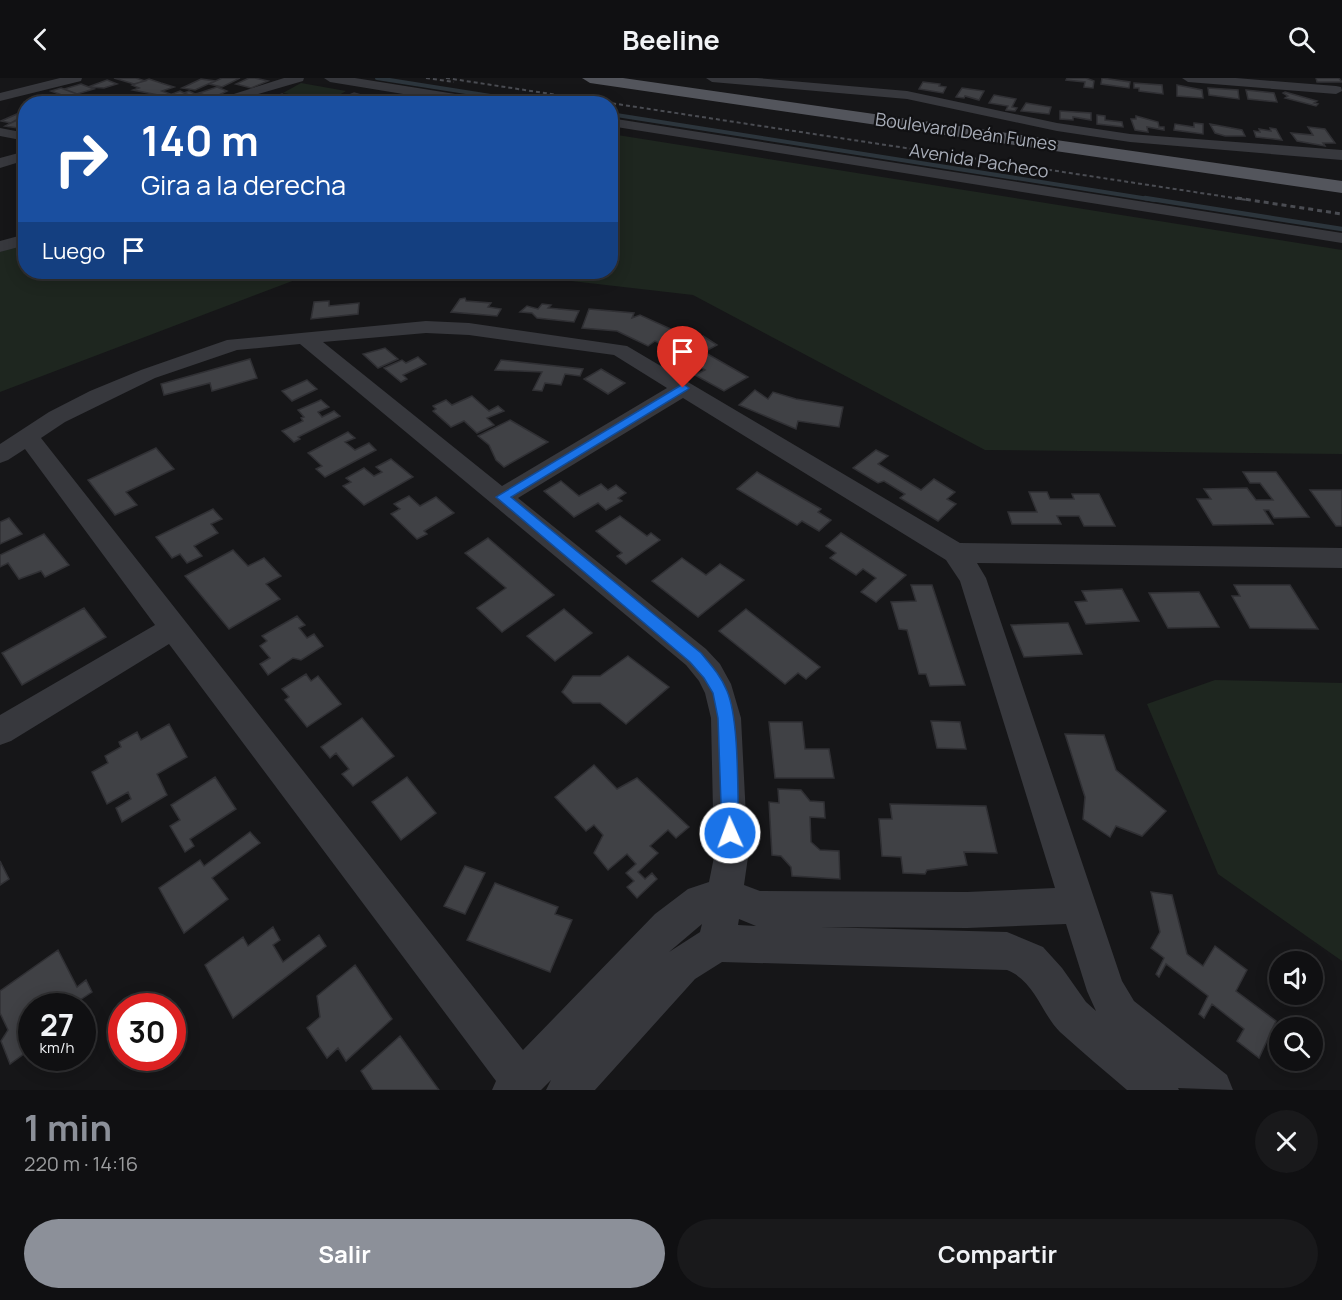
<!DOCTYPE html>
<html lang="es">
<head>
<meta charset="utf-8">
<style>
  body { margin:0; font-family:Manrope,sans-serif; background:#19191b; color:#f1f3f6; height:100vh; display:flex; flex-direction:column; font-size:22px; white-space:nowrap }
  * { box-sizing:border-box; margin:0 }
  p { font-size:20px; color:#9c9d9f }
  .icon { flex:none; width:33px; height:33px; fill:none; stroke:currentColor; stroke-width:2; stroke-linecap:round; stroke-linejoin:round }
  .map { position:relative; height:1012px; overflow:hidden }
  .sheet { display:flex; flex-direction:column; background:#101012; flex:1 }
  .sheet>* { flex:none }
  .top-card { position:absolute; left:18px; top:18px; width:600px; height:183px; border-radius:24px; box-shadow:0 3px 15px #0003,0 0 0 2px #303032; background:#1a4fa0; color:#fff; overflow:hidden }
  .buttons { position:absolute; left:1269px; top:873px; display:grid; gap:12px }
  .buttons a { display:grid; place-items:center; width:54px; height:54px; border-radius:50%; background:#101012; box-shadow:0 3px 15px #0003,0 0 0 2px #303032; font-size:30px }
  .speed { position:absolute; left:18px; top:915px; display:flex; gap:12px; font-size:30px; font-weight:700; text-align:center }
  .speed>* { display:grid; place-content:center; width:78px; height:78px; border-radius:50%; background:#101012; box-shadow:0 3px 15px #0003,0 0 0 2px #303032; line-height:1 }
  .speed small { font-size:15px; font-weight:400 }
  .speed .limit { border:9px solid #d22; background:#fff; color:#111 }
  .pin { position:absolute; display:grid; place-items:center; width:51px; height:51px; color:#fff; margin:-62px -26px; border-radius:50% 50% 50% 0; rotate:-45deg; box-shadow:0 0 6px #0007 }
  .pin .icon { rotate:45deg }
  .me { position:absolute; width:66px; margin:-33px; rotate:358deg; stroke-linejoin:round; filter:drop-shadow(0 0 4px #0008) }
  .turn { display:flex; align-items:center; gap:21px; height:126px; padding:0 24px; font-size:27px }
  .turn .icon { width:78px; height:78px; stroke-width:2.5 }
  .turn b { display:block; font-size:42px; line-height:51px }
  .then { display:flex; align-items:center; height:57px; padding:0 24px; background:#0003; gap:12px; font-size:22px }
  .round { display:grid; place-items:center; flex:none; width:63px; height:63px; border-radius:32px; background:#19191b }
  .summary { display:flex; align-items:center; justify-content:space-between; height:102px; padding:0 24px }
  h1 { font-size:36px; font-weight:700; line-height:45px; color:#8c9099 }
  .primary-button { display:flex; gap:12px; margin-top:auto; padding:12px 24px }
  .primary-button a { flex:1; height:69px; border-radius:36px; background:#8c9099; color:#fff; font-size:24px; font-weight:700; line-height:69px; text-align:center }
  .primary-button a+a { background:#19191b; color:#f1f3f6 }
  header { display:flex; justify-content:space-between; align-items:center; height:78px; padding:0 24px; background:#101012; font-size:27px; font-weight:700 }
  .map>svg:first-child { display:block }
  .green { fill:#1e261f }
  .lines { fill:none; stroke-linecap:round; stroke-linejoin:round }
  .stream-far1 { stroke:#2c353c; stroke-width:4 }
  .stream { stroke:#2c353c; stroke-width:4.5 }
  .building { fill:#404145; stroke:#303034; stroke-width:1.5 }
  .minor { fill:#37383d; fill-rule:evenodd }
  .major { fill:#53555c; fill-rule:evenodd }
  .rail-far1 { stroke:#4a4c52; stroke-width:2; stroke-dasharray:4 3; stroke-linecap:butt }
  .rail { stroke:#4a4c52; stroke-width:3; stroke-dasharray:5 4; stroke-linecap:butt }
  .route { fill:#1a73e8; stroke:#114b97; stroke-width:1.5 }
  .labels { text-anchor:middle; stroke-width:4.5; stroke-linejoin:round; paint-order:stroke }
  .far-street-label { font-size:18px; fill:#a8adb8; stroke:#111113 }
</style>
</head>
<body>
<header><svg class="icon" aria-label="back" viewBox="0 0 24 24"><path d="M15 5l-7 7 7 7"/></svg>Beeline<svg class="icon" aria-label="search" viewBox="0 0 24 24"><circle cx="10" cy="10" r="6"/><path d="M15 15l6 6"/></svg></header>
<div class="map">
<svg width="1342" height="1012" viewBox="0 0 1342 1012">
  <rect width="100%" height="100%" fill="#161618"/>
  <path class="green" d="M301,5L346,13L329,23L283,15Z
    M611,56L1342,172V376L985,372L693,217L492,194H610Z
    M25,165L26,194H408L295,202L0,314V174Z
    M1215,602L1342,605V883L1218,796L1147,626Z"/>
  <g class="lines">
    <path class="stream-far1" d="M377,0L541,26
      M610,36L1155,122"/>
    <path class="stream" d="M1145,120L1342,151"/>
  </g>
  <path class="building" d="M114,0H136L145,3L134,6Z
    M222,0H240L222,9L209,6Z
    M249,0H255L268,3L251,10L236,6Z
    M1067,0H1086L1094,3L1093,10L1084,9L1085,4L1066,2Z
    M1102,0L1130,4L1129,10L1101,6Z
    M1316,0H1339L1342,4H1317Z
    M149,1L161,5L174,9L162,13L170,16L163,18L133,12L139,10L132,7Z
    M201,1L215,3L195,12L182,10Z
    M107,2L117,6L104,10L88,9Z
    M923,4L940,6L939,8L946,9L943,15L919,11Z
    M1134,5L1162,7L1163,16L1139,13V10H1134Z
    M81,6L94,11L77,16L64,11Z
    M1177,7L1202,12L1203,20L1177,18Z
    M217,9L227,13L217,18L209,19L199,15Z
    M61,10L77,16L85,20L71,25L57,19L62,17L51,13Z
    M962,10L984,13L979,22L965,18L964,20L956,19Z
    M1208,10L1238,12L1239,21L1209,17Z
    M1246,12L1274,15L1277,24L1248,21Z
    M180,13L184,15L201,22L195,24L197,26H182L169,20L176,17L172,16Z
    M189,13L195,16L199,15L210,19L201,22L184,15Z
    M1285,14L1317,23L1314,25L1318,26L1316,28L1285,20L1288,18L1283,15Z
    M354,15L368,19L356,24L342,20Z
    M282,16L300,26H287L273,19Z
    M158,17L169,20L182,26H161L159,24L163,23L152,19Z
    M994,17L1016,21L1012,29L1017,30L1015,33L1006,32L1008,28L989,25Z
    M262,18L273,22L262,26L246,23Z
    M39,19L53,24L35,26L28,22Z
    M1026,25L1051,29L1049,36L1021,33Z
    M26,32V38L11,45L1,43Z
    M1060,33L1091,35V42L1073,39V42L1060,41Z
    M1097,37L1105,38V42L1122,44L1123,49L1097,46Z
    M1136,38L1158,44L1159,49H1164V52L1147,49L1148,54L1135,52L1131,41H1136Z
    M16,42L26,44V47L18,50L5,48Z
    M1194,45L1203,46V56L1174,52L1175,46L1194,49Z
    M1210,46L1242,52L1245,58H1225L1215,55Z
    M1308,49L1325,51L1335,65H1323L1325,68L1297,63L1291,55L1313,57Z
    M1270,50L1276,51L1282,62L1256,59L1254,53L1260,54L1259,51L1271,53Z
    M465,220L466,223L491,225L488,229L501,231L497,238L451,234L460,221Z
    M329,223V228L359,225L358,236L311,241L314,224Z
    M542,226L551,227L548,230L579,233L574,244L537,240L532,235L520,234L527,228L538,231Z
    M589,231L634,235L632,240L640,237L686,258L669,270L655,263L648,268L617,253L582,250Z
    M703,258L717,267L704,274L748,299L724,313L695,297L705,292L682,277L687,275L680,270Z
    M385,270L398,281L378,290L363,276Z
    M418,279L426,286L403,297L407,301L401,304L384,290L402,282L406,285Z
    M250,281L257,300L212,313L210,305L164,317L161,306Z
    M501,282L583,291L580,298L565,296L561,307L545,305L542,313L533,312L542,294L495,292Z
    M601,291L625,305L608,316L584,301Z
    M307,302L317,311L292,323L282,313Z
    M755,312L768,321L773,314L796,321L843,329L839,349L798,343L796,351L739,327Z
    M472,318L489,333L498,328L504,333L487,340L494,347L477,355L464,343L451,349L433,333L436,331L433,328L446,322L452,327Z
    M321,322L329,329L318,334L322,339L334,333L340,338L298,359L300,361L294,364L282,353L303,343L301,340L304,339L298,332Z
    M510,342L548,364L504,389L496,382L489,367L478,358Z
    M348,354L355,360L345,364L355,372L369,365L376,372L325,399L316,391L322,388L308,375Z
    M156,370L174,391L126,414L137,427L115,437L88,402Z
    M876,372L888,378L878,386L921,412L934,401L955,414L947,421L956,426L938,443L900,420L905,416L884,403L878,405L853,390Z
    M391,381L413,399L364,427L343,408L351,404L346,400L364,390L374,398L382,394L376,389Z
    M757,394L821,431L818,434L831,442L819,453L802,443L797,447L737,411Z
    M1243,394H1276L1309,439L1274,440L1269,432H1264L1273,446L1213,447L1197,421H1211L1204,411L1247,410L1256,422H1273L1260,405H1250Z
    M561,403L579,418L601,406L608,412L616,407L626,415L618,420L622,423L606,432L598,425L574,439L544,413Z
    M1310,412H1342V448H1336Z
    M1029,414H1047L1050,421H1074L1072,416H1099L1115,448H1084L1079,438H1057L1061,446H1012L1008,434H1037Z
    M409,418L420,428L436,419L454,435L424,453L427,456L417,461L391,436L400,431L394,426Z
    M213,431L222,441L211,446L218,455L194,468L202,478L187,485L180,476L172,480L156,459Z
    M620,438L647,458L651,455L660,462L626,486L617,478L622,475L596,453Z
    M9,440L22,456L0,466V444Z
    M841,455L906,497L876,524L861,514L876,500L863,491L856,497L830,480L836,475L826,468Z
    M44,456L69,487L45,499L41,493L19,501L8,485L0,489V477Z
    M488,460L554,517L502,554L477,530L506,510L465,475Z
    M233,472L248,488L264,480L281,498L266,506L280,521L229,551L185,498Z
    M682,480L706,497L720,486L744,502L698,539L652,503Z
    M911,507H932L965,607L930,608L926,596H919L907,552L899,551L891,524L916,523Z
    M1234,507H1290L1318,551L1250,550L1232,518H1240Z
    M1122,511L1139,543L1086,546L1075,524L1087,523L1082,513Z
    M1199,514L1219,549L1168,550L1149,515Z
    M84,530L106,559L22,607L2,575Z
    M564,531L592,555L555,583L527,558Z
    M746,531L820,589L806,601L798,595L785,606L719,553Z
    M297,538L305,547L299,550L307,560L314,556L323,568L301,582L293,580L268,597L260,586L270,580L260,568L267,563L262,558Z
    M1068,545L1082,576L1024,579L1011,547Z
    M628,578L669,609L626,646L600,625H573L562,614L573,598H600Z
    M306,596L311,603L318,598L341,626L307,649L285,622L289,619L282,611Z
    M362,640L394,678L353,708L342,696L349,691L336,675L330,680L321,669Z
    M931,643L960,644L966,671L937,670Z
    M769,644H802L805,671H829L834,700H775Z
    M169,646L187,679L157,696L167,717L122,744L116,730L131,721L128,714L107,726L92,694L108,685L105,678L121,669L119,664L137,654L141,662Z
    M1065,656L1104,657L1116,692L1166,733L1142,758L1116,748L1110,759L1083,741L1085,719Z
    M594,687L617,711L637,700L689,749L676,760L668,752L650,768L658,775L638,794L645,801L652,795L657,801L637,820L627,809L634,803L626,795L636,786L627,776L608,792L594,775L603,757L594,747L586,753L555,719Z
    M215,699L236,731L190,761L194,768L185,774L170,748L180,742L171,727Z
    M407,699L436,735L401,762L372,724Z
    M778,711L801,712L810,723L824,724L825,740L810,739L811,764L820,772L839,773L840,801L792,798L791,789L781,778L772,777L769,724L779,725Z
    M890,726L986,728L997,775L964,774L967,787L927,792L925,796L903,795L901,779L882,778L879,741H892Z
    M250,754L260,765L212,800L228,821L184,855L159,810L200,782L204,788Z
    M0,783L9,801L0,807Z
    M465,788L485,795L465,836L444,828Z
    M495,805L558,829L555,836L572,842L550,894L467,862Z
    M1151,814L1172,817L1187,876L1203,888L1215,868L1247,892L1236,913L1276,943L1259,980L1237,963L1244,951L1212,926L1204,940L1199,936L1208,918L1166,886L1159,899L1156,896L1164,880L1151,870L1160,854Z
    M273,849L280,862L273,867L283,884L319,857L326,868L233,940L205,887L243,859L248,868Z
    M58,872L77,909L86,902L92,914L80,922L84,931L82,932V928H32V970L10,986L1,963L8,952L0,935V913Z
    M355,887L392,941L346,983L338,970L327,980L307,950L320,939L317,918Z
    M400,958L439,1012H373L361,993Z"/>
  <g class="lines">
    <path class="minor" d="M60,0H82L81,3L0,23V15Z
      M284,0H304L303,3L224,26H202Z
      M324,0H355L493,22L499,26H464L330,4Z
      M706,0H757L907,13L1057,45L1130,56L1342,72V82L1130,64L1057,53L907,21L712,4Z
      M1182,0H1236L1336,8L1341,9L1342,13L1336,16L1188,4Z
      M610,40L1342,155V165L610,48Z
      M0,50L26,55V63L0,58Z
      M26,73V82L0,90V80Z
      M26,156V167L0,174V163Z
      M426,243L469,245L627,268L960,465L1342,470V490L977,485L986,500L1122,903L1134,923L1227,997L1233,1012L1178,1010L1179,1012H1127C1105,993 1082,974 1060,954C1041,935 1035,903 1007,892L722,884L695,901L595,1012H546L551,1002L541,1012H492L496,1003L169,566L11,663L0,667V637L155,547L25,371L8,382L0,385V366L49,334L90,313L141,292L227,262ZM426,255L469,257L614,277L667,310L502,408L323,264ZM300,266L686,587L699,603L705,615L711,640L714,779L709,804L688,811L655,836L523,972L41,360L65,344L155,300L237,272ZM683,320L946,482L960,503L1055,810L967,814L760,813L744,807L748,779L741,640L731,606L720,586L706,571L518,420ZM739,841L756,848L738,847ZM702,846L700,854L669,874ZM1066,846L1087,913L1096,933L1086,924L1062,890L1043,869L1007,854L820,849L967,850Z"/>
    <path class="major" d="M582,0H623L1342,103V115L590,5Z"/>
    <path class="rail-far1" d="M426,0L454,4
      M446,0L1247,122"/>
    <path class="rail" d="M1237,120L1342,136"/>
  </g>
  <path class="route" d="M683,306L689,310L687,312L511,419L701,575C711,587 721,598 727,613C740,644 737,719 739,755L736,761L730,764L724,761L722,755L718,640L713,615L704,600L690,584L496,419Z"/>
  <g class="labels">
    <g class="far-street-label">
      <text transform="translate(966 54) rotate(8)" y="6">Boulevard Deán Funes</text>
      <text transform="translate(979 83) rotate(9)" y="6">Avenida Pacheco</text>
    </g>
  </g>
</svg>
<div class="buttons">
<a><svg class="icon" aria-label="sound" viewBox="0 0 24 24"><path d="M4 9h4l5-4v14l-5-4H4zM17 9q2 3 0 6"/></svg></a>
<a><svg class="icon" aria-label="search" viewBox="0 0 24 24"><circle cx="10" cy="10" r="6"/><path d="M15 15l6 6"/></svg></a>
</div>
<div class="speed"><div>27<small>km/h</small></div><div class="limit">30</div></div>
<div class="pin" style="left:683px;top:310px;background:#d93025"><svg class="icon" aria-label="arrive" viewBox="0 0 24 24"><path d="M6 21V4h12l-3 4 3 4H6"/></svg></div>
<svg class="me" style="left:730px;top:755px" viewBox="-20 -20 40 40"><circle r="17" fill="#1a73e8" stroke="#fff" stroke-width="3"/><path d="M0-11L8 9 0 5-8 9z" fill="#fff"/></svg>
<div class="top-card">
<div class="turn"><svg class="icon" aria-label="right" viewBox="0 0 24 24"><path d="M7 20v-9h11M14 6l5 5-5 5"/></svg><div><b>140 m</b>Gira a la derecha</div></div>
<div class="then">Luego<svg class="icon" aria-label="arrive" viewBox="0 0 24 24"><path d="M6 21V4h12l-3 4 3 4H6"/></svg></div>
</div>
</div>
<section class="sheet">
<div class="summary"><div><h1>1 min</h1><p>220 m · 14:16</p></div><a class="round"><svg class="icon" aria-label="close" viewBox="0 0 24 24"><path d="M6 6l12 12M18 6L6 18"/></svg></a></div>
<div class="primary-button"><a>Salir</a><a>Compartir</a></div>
</section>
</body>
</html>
